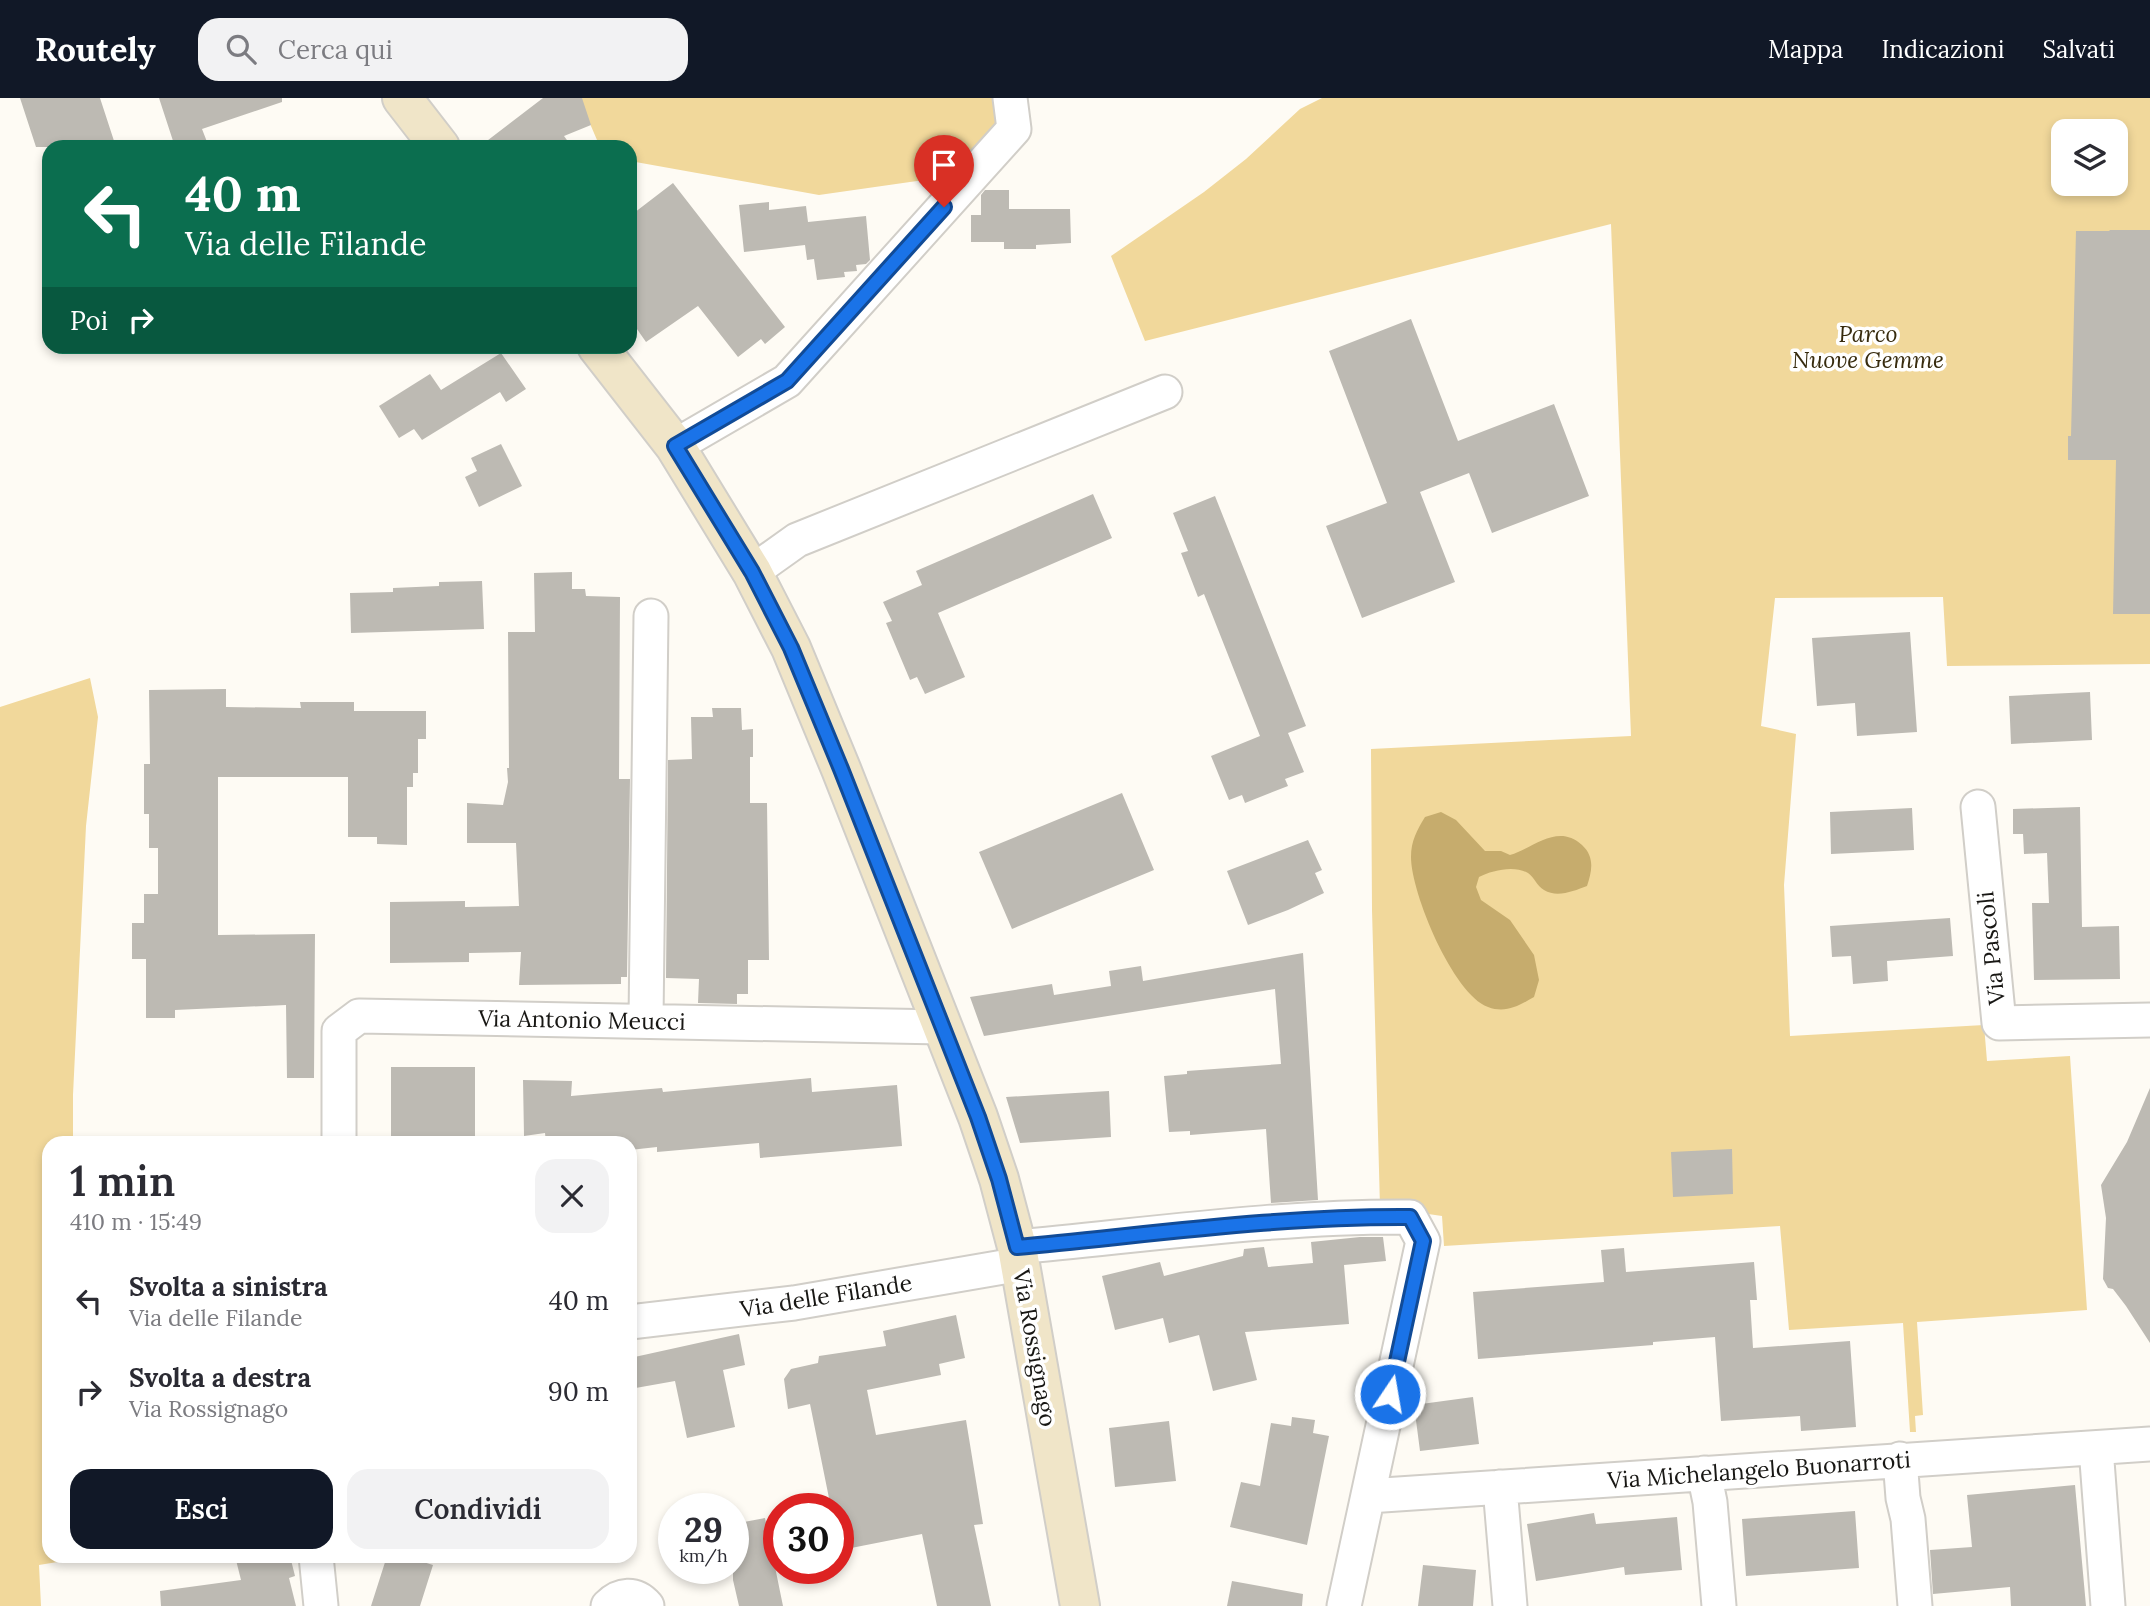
<!DOCTYPE html>
<html lang="it">
<head>
<meta charset="utf-8">
<style>
  body { margin:0; font-family:Lora,serif; background:#f2f2f3; color:#2b2b33; height:100vh; display:flex; flex-direction:column; font-size:26px; white-space:nowrap }
  * { box-sizing:border-box; margin:0 }
  p { font-size:23px; color:#7c7c81 }
  .icon { flex:none; width:38px; height:38px; fill:none; stroke:currentColor; stroke-width:2; stroke-linecap:round; stroke-linejoin:round }
  .map { position:relative; flex:1; overflow:hidden }
  .panel { position:absolute; left:42px; top:1038px; width:595px; height:427px; display:flex; flex-direction:column; background:#fff; border-radius:21px; box-shadow:0 4px 10px #0003 }
  .panel>* { flex:none }
  .hud { position:absolute; left:42px; top:42px; width:595px; height:214px; border-radius:21px; box-shadow:0 4px 10px #0003; background:#0b6e4f; color:#fff; overflow:hidden }
  .buttons { position:absolute; left:2051px; top:21px; display:grid; gap:14px }
  .buttons a { display:grid; place-items:center; width:77px; height:77px; border-radius:14px; background:#fff; box-shadow:0 4px 10px #0003; font-size:35px }
  .speed { position:absolute; left:658px; top:1395px; display:flex; gap:14px; font-size:35px; font-weight:700; text-align:center }
  .speed>* { display:grid; place-content:center; width:91px; height:91px; border-radius:50%; background:#fff; box-shadow:0 4px 10px #0003; line-height:1 }
  .speed small { font-size:18px; font-weight:400 }
  .speed .limit { border:10px solid #d22; background:#fff; color:#111 }
  .pin { position:absolute; display:grid; place-items:center; width:60px; height:60px; color:#fff; margin:-72px -30px; border-radius:50% 50% 50% 0; rotate:-45deg; box-shadow:0 0 7px #0007 }
  .pin .icon { rotate:45deg }
  .me { position:absolute; width:77px; margin:-38px; rotate:12deg; stroke-linejoin:round; filter:drop-shadow(0 0 5px #0008) }
  .turn { display:flex; align-items:center; gap:24px; height:147px; padding:0 28px; font-size:32px }
  .turn .icon { width:91px; height:91px; stroke-width:2.5 }
  .turn b { display:block; font-size:49px; line-height:60px }
  .then { display:flex; align-items:center; height:66px; padding:0 28px; background:#0003; gap:14px; font-size:26px }
  .round { display:grid; place-items:center; flex:none; width:74px; height:74px; border-radius:21px; background:#f2f2f3 }
  .overview { display:flex; align-items:center; justify-content:space-between; height:119px; padding:0 28px }
  h1 { font-size:42px; font-weight:600; line-height:52px }
  .primary-button { display:flex; gap:14px; margin-top:auto; padding:14px 28px }
  .primary-button a { flex:1; height:80px; border-radius:21px; background:#111827; color:#fff; font-size:28px; font-weight:600; line-height:80px; text-align:center }
  .primary-button a+a { background:#f2f2f3; color:#2b2b33 }
  ul { padding:0; list-style:none }
  li { display:flex; align-items:center; gap:21px; height:91px; padding:0 28px }
  li div { flex:1 }
  li b { display:block; font-size:26px }
  li em { font-style:normal }
  header { display:flex; align-items:center; gap:42px; box-sizing:border-box; height:98px; padding:0 35px; background:#111827; color:#fff }
  header strong { font-size:33px }
  nav { display:flex; gap:38px; margin-inline-start:auto; font-size:24px }
  .search { width:490px; height:63px; background:#f2f2f3; display:flex; align-items:center; gap:18px; box-sizing:border-box; padding:0 24px; border-radius:21px; color:#7c7c81; font-size:26px }
  .map>svg:first-child { display:block }
  .green { fill:#f1d89b; fill-rule:evenodd }
  .water { fill:#c6ac6d }
  .building { fill:#bdbab3 }
  .lines { fill:none; stroke-linecap:round; stroke-linejoin:round }
  .street-casing { stroke:#d1cec8; stroke-width:37 }
  .secondary-casing { stroke:#d1cec8; stroke-width:42 }
  .street { stroke:#fff; stroke-width:33 }
  .secondary { stroke:#f0e5c8; stroke-width:38 }
  .route-casing { stroke:#114b97; stroke-width:18 }
  .route { stroke:#1a73e8; stroke-width:12 }
  .labels { text-anchor:middle; stroke-width:7; stroke-linejoin:round; paint-order:stroke }
  .park-label { font-size:23px; font-style:italic; fill:#372b0e; stroke:#fff }
  .street-label { font-size:23px; fill:#181714; stroke:#fff }
</style>
</head>
<body>
<header>
<strong>Routely</strong>
<div class="search"><svg class="icon" aria-label="search" viewBox="0 0 24 24"><circle cx="10" cy="10" r="6"/><path d="M15 15l6 6"/></svg>Cerca qui</div>
<nav><a>Mappa</a><a>Indicazioni</a><a>Salvati</a></nav>
</header>
<div class="map">
<svg width="2150" height="1508" viewBox="0 0 2150 1508">
  <rect width="100%" height="100%" fill="#fefbf4"/>
  <path class="green" d="M579,0H1000L1006,28L952,78L819,97L630,63V49H600Z
    M1322,0H2150V566L1947,568L1943,499L1775,500L1761,628L1796,636L1784,787L1790,938L1984,927L1987,963L2070,958L2087,1212L1917,1224L1923,1317L1915,1318L1916,1334H1910L1903,1225L1789,1232L1780,1128L1444,1148L1442,1118L1380,1109L1372,812L1371,651L1631,638L1611,126L1145,243L1111,158L1204,94L1246,61L1300,11ZM2063,33H2116V86H2063Z
    M90,580L98,619L86,728L73,997V1045H49V1458H94L39,1467L41,1508H0V609Z"/>
  <path class="water" d="M1441,714L1456,722L1485,753H1501L1510,757C1535,749 1558,725 1582,747C1595,759 1592,773 1587,788C1574,793 1557,800 1544,792C1537,788 1534,779 1528,775C1515,767 1492,772 1479,779L1476,789L1481,802L1510,822L1534,857L1539,882L1534,899C1520,907 1506,916 1488,909C1453,896 1411,795 1411,759C1411,743 1417,732 1425,719Z"/>
  <path class="building" d="M20,0H100L116,49H36Z
    M159,0H282V4L202,31L209,49H175Z
    M543,0H582L591,27L564,38L572,49H479Z
    M673,85L785,229L765,246L761,241L738,259L698,208L646,244L630,221V118Z
    M985,92H1009V111H1070L1071,145L1036,147V151H1004V144H971V117H981V97Z
    M769,104V112L806,108L808,124L866,118L870,162L866,166L856,167L857,173L844,174L845,179L817,182L814,161L807,162L805,147L744,154L739,107Z
    M2110,132H2150V516H2113L2116,362H2068V338H2071L2076,133H2109Z
    M1411,221L1458,343L1554,306L1589,398L1492,435L1469,375L1420,394L1455,484L1362,520L1326,428L1387,405L1329,253Z
    M501,255L526,291L506,304L500,294L422,342L414,331L399,340L379,308L430,276L441,292Z
    M501,346L522,388L479,409L465,379L477,373L471,360Z
    M1093,396L1112,440L938,515L965,579L925,596L917,579L910,582L886,525L892,523L883,504L922,487L916,473Z
    M1215,398L1306,628L1288,635L1304,674L1285,681L1288,688L1245,705L1242,697L1229,702L1211,658L1260,638L1204,496L1198,499L1181,455L1188,453L1173,415Z
    M572,474V491H585L586,498L620,499L619,681H630L627,879H621V886L519,887L521,854L469,855V864L390,865V804L465,803V809L519,808L516,745H467V705L503,707L508,684L507,670H509L508,534H535L534,475Z
    M482,483L484,531L351,535L350,495L393,494V490L439,488V484Z
    M1910,534L1917,634L1857,638L1855,605L1817,608L1812,540Z
    M226,591V609L301,610L300,604H354V613H426V641H418V675H413V689H407V747L377,746V739H348V679H218V837L315,836L314,980H287L286,907L175,912V920H146V861H132V825H144V796H158V750H149V716H144V666H150L149,592Z
    M2090,594L2092,642L2011,646L2009,598Z
    M712,610H741L742,632L753,631V659H750V705H767L769,862H748V896H737V906L698,905L699,881L666,880L668,662L692,661L691,619H713Z
    M1122,695L1154,772L1012,831L979,754Z
    M2080,709L2082,829L2119,828L2120,881L2034,882L2032,805H2049L2047,755L2024,756L2023,736H2013V711Z
    M1912,710L1914,752L1831,756L1830,714Z
    M1308,742L1322,772L1315,775L1324,795L1288,812L1248,827L1227,773Z
    M1950,820L1953,858L1887,863L1888,883L1853,886L1851,858L1832,859L1830,828Z
    M1303,855L1318,1102L1271,1105L1266,1031L1190,1037V1033L1169,1034L1164,978L1187,976V973L1281,966L1275,891L984,938L970,899L1052,886L1054,897L1111,888L1109,873L1141,868L1143,883Z
    M391,969H475V1045H391Z
    M811,980L812,994L897,987L902,1048L760,1060L759,1045L657,1054V1049L630,1052V1045H546L545,1035L524,1038L523,982L572,983L571,998L662,990L663,994Z
    M2150,990V1245L2126,1208L2113,1191L2108,1190L2103,1181L2106,1120L2101,1087L2127,1044Z
    M1109,993L1111,1039L1020,1045L1006,999Z
    M1732,1051L1733,1096L1673,1099L1671,1054Z
    M1360,1139H1383L1386,1163L1344,1167L1349,1226L1245,1234L1257,1282L1213,1293L1199,1237L1169,1245L1163,1220L1115,1232L1102,1178L1160,1164L1164,1178L1243,1158L1244,1151L1264,1149L1268,1169L1313,1165L1311,1144Z
    M1624,1150L1626,1174L1754,1164L1757,1202H1750L1753,1250L1850,1243L1856,1329L1801,1333L1800,1318L1721,1323L1715,1239L1653,1244V1247L1478,1261L1473,1194L1604,1184L1601,1152Z
    M956,1217L965,1260L939,1266L941,1277L867,1292L876,1337L966,1322L983,1426L974,1427L991,1508H937L922,1436L846,1451L838,1410H831L810,1306L788,1311L784,1281L791,1271L818,1265L819,1258L886,1248L883,1233Z
    M739,1236L745,1267L723,1272L735,1329L687,1340L675,1283L630,1291V1260Z
    M1473,1299L1479,1346L1420,1353L1414,1307Z
    M1292,1319L1315,1322L1313,1335L1329,1338L1307,1447L1230,1429L1241,1384L1260,1388L1271,1325L1291,1328Z
    M1169,1323L1176,1383L1115,1389L1109,1330Z
    M2075,1387L2086,1508H2011L2010,1489L1933,1496L1930,1452L1972,1449L1967,1397Z
    M1855,1413L1859,1470L1746,1478L1742,1421Z
    M1594,1415L1596,1426L1677,1419L1682,1472L1625,1477L1624,1469L1536,1483L1527,1426Z
    M765,1420L783,1508H739L733,1482V1426Z
    M235,1458H290L295,1478L289,1480L296,1508H161L160,1493L241,1482Z
    M387,1458H404L433,1467L420,1508H371Z
    M1423,1467L1476,1472L1473,1508H1418Z
    M1232,1483L1303,1496L1302,1508H1227Z"/>
  <g class="lines">
    <defs>
      <path id="street" d="M675,348L787,283L1014,31L1010,0
        M752,474L797,442L1165,294
        M1978,709L1999,925L2150,922
        M646,922L651,518
        M339,1045V933L359,918L942,929
        M1017,1149C1147,1137 1279,1118 1410,1119L1423,1143L1344,1508
        M630,1224L794,1205L1021,1166
        M2096,1350L2108,1508
        M1900,1361L1903,1400L1908,1421L1915,1508
        M1704,1375L1710,1404L1719,1508
        M1500,1389L1510,1508
        M1368,1398L2150,1346
        M316,1458L321,1508
        M608,1508C620,1496 635,1494 647,1508"/>
      <path id="secondary" d="M402,0L440,49
        M597,248L675,348L752,474L791,550L841,671L978,1019L999,1081L1017,1149L1080,1508"/>
    </defs>
    <use href="#street" class="street-casing"/>
    <use href="#secondary" class="secondary-casing"/>
    <use href="#street" class="street"/>
    <use href="#secondary" class="secondary"/>
  </g>
  <g class="lines">
    <defs>
      <path id="route" d="M944,109L787,283L675,348L752,474L791,550L841,671L978,1019L999,1081L1017,1149C1147,1137 1279,1118 1410,1119L1423,1143L1390,1296"/>
    </defs>
    <use href="#route" class="route-casing"/>
    <use href="#route" class="route"/>
  </g>
  <g class="labels">
    <g class="park-label">
      <text x="1868" y="244">Parco<tspan x="1868" dy="26">Nuove Gemme</tspan></text>
    </g>
    <g class="street-label">
      <text transform="translate(1991 850) rotate(-96)" y="8">Via Pascoli</text>
      <text transform="translate(582 922) rotate(1)" y="8">Via Antonio Meucci</text>
      <text transform="translate(826 1198) rotate(-9)" y="8">Via delle Filande</text>
      <text transform="translate(1035 1250) rotate(80)" y="8">Via Rossignago</text>
      <text transform="translate(1759 1372) rotate(-4)" y="8">Via Michelangelo Buonarroti</text>
    </g>
  </g>
</svg>
<div class="buttons">
<a><svg class="icon" aria-label="layers" viewBox="0 0 24 24"><path d="M12 4l9 5-9 5-9-5zM3 14l9 5 9-5"/></svg></a>
</div>
<div class="speed"><div>29<small>km/h</small></div><div class="limit">30</div></div>
<div class="pin" style="left:944px;top:109px;background:#d93025"><svg class="icon" aria-label="arrive" viewBox="0 0 24 24"><path d="M6 21V4h12l-3 4 3 4H6"/></svg></div>
<svg class="me" style="left:1390px;top:1296px" viewBox="-20 -20 40 40"><circle r="17" fill="#1a73e8" stroke="#fff" stroke-width="3"/><path d="M0-11L8 9 0 5-8 9z" fill="#fff"/></svg>
<div class="hud">
<div class="turn"><svg class="icon" aria-label="left" viewBox="0 0 24 24"><path d="M17 20v-9H6M10 6l-5 5 5 5"/></svg><div><b>40 m</b>Via delle Filande</div></div>
<div class="then">Poi<svg class="icon" aria-label="right" viewBox="0 0 24 24"><path d="M7 20v-9h11M14 6l5 5-5 5"/></svg></div>
</div>
<section class="panel">
<div class="overview"><div><h1>1 min</h1><p>410 m · 15:49</p></div><a class="round"><svg class="icon" aria-label="close" viewBox="0 0 24 24"><path d="M6 6l12 12M18 6L6 18"/></svg></a></div>
<ul>
<li><svg class="icon" aria-label="left" viewBox="0 0 24 24"><path d="M17 20v-9H6M10 6l-5 5 5 5"/></svg><div><b>Svolta a sinistra</b><p>Via delle Filande</p></div><em>40 m</em></li>
<li><svg class="icon" aria-label="right" viewBox="0 0 24 24"><path d="M7 20v-9h11M14 6l5 5-5 5"/></svg><div><b>Svolta a destra</b><p>Via Rossignago</p></div><em>90 m</em></li>
</ul>
<div class="primary-button"><a>Esci</a><a>Condividi</a></div>
</section>
</div>
</body>
</html>
